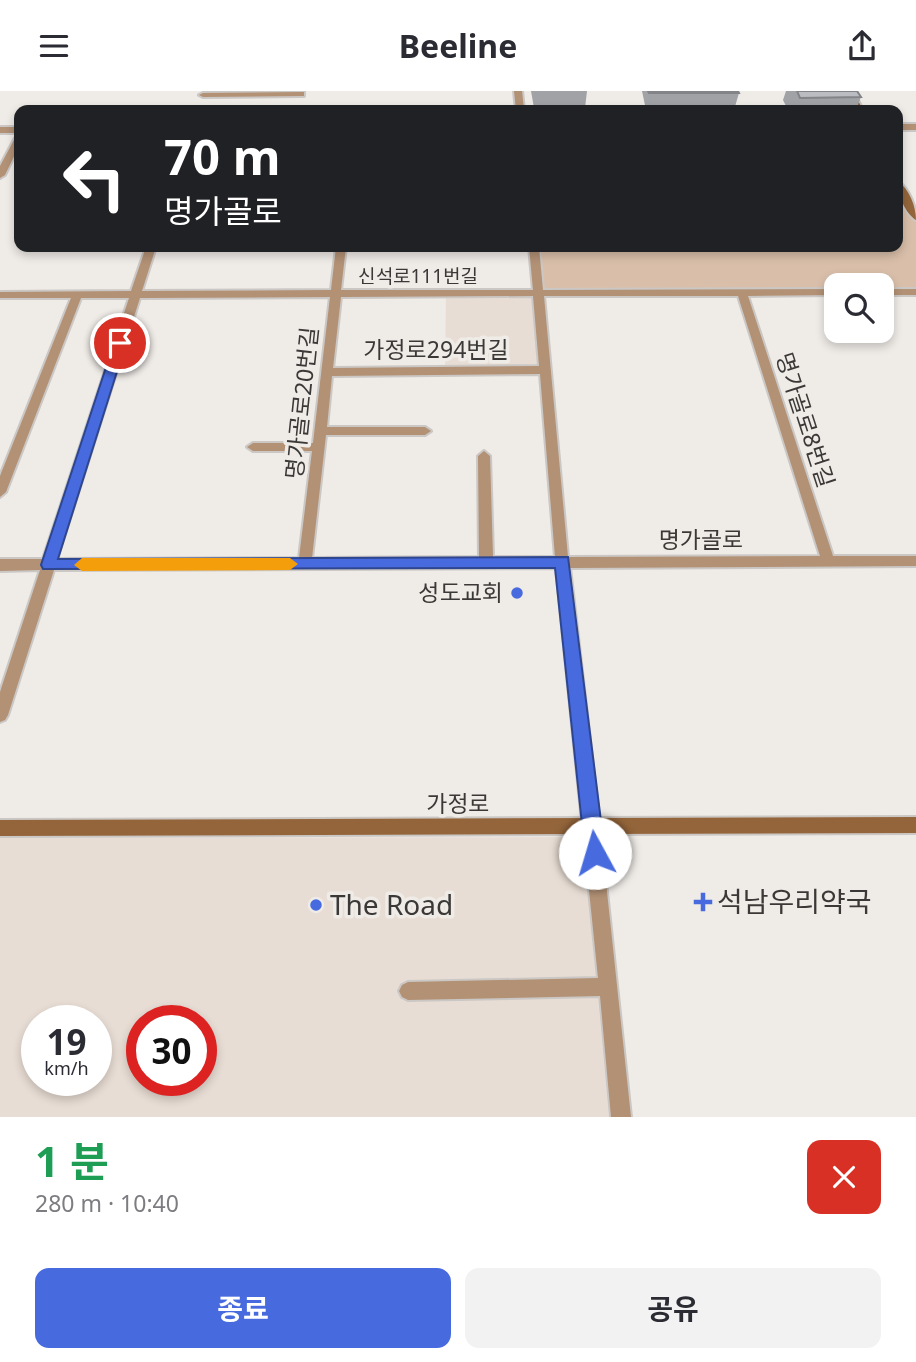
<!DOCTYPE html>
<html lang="ko">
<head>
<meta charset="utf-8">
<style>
  body { margin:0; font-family:"Noto Sans","Noto Sans KR",sans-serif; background:#f2f2f3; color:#2b2b33; height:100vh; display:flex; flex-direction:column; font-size:26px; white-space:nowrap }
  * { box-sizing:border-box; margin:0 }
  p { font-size:23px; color:#7c7c81 }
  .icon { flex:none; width:38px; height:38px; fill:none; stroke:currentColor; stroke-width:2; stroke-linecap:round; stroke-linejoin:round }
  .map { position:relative; height:1026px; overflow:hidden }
  .details { display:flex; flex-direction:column; background:#fff; flex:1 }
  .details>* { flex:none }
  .banner { position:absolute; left:14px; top:14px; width:889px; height:147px; border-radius:14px; box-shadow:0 4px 10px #0003; background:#202124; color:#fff; overflow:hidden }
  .tools { position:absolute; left:824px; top:182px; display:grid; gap:14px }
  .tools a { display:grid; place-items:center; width:70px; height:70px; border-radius:14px; background:#fff; box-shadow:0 4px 10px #0003; font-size:35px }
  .speed { position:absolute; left:21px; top:914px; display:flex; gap:14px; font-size:35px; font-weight:700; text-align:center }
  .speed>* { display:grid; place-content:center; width:91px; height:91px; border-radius:50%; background:#fff; box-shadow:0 4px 10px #0003; line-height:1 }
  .speed small { font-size:18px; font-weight:400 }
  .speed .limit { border:10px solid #d22; background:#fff; color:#111 }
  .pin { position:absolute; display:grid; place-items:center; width:60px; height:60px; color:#fff; margin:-30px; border:4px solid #fff; border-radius:50%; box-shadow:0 2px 7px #0007 }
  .me { position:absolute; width:77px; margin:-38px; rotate:354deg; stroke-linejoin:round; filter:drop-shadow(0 0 5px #0008) }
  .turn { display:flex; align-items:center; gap:24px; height:147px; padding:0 35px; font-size:32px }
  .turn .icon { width:91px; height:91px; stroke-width:2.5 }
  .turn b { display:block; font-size:49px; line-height:60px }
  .round { display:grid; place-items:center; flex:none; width:74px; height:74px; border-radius:14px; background:#f2f2f3 }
  .summary { display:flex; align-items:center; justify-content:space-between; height:119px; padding:0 35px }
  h1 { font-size:42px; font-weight:700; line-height:52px; color:#1e9e55 }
  .cta { display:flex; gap:14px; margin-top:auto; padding:14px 35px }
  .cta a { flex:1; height:80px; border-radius:14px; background:#476bde; color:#fff; font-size:28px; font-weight:700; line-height:80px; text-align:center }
  .cta a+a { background:#f2f2f3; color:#2b2b33 }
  header { display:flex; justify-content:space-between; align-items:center; height:91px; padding:0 35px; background:#fff; font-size:32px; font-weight:700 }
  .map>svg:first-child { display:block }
  .built { fill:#e8ddd4; fill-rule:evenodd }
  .green { fill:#d9bfaa }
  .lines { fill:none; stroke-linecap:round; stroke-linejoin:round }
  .street-casing { stroke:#cbc7c4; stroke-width:4 }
  .secondary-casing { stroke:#cbc7c4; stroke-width:4 }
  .street { fill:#b29175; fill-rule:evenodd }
  .secondary { fill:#94653a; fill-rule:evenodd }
  .wall { fill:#a0a2a6 }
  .building { fill:#babcc1; stroke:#828487; stroke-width:2 }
  .route { fill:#476bde; stroke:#2e4690; stroke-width:2 }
  .slow { fill:#f59e0b }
  .poi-dot { fill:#476bde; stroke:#efebe7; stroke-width:2.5 }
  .labels { text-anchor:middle; stroke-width:7; stroke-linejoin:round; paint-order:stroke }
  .far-street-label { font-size:19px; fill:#3b3937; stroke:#efebe7 }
  .street-label { font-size:23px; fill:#3b3937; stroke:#efebe7 }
  .poi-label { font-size:23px; fill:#3b3937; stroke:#efebe7; text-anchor:end }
  .near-poi-label { font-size:28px; fill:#3b3937; stroke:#efebe7; text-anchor:start }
</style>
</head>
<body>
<header><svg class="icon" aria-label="menu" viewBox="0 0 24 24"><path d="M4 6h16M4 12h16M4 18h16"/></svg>Beeline<svg class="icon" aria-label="share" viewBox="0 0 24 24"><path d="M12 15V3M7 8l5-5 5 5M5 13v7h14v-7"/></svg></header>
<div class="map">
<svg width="916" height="1026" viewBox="0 0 916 1026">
  <rect width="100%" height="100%" fill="#efebe7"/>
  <path class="built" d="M446,202H539L546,279L445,280Z
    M583,746L609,1026H0V747ZM37,929H96V989H37ZM142,929H201V989H142Z"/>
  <path class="green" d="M898,93L916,126V201H882V194H836V201L539,202L534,156H898Z"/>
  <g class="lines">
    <defs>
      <path id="street" d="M514,0H522L524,19H516Z
        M301,1H304V5L203,6L199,4L203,2Z
        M898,33H916V39H898Z
        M0,36H19V42H0Z
        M19,44V55L5,84L0,87V75L15,47Z
        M146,156H156L142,200L331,199L336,156H346L341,199H533L529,156H539L543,199L836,198V204L748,205L833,465H916V475L570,477L600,735L631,1026H611L600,905L408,909L402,906L399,900L402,894L408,891L598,887L556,477L54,479L8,624L5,629L0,631V601L40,479L0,480V468H43L129,207H81L6,401L0,406V385L71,207H0V201L131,200ZM533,205L539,275L333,277L341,206ZM544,205H738L820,465L568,466ZM330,206L313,352H253L247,356L253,360H312L299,467L57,468L140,207ZM540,283L555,466H493L490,365L484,360L478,365L479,466L312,467L326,344H425L431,340L425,336H327L332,285Z
        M882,198H916V204H882Z"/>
      <path id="secondary" d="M845,0H853L863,19H855Z
        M898,90C909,98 916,115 916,129C905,122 897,103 898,90Z
        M916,726V742L0,745V729Z"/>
    </defs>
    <use href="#street" class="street-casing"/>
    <use href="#secondary" class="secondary-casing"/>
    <use href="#street" class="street"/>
    <use href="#secondary" class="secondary"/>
  </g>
  <path class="wall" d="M531,0H587L585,17H534Z
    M642,0H738L739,2L734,19H646Z
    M786,0H857L861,6L856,19H788L783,9Z"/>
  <path class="building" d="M648,0H738L739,2H649Z
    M797,0H857L861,6L800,7Z"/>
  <path class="route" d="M120,248L126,252L58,468L568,466L605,762L602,769L595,771L588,769L585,762L555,477L43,478L41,474L114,252Z"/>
  <path class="slow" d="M82,467H290L298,473L290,479L82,480L74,474Z"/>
  <g class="poi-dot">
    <circle cx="517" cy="502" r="7"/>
    <path d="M699.5 800.5h7v7h7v7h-7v7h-7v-7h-7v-7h7z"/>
    <circle cx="316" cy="814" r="7"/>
  </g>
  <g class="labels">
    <g class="far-street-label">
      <text x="418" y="192">신석로111번길</text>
    </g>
    <g class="street-label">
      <text x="436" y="267">가정로294번길</text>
      <text transform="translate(302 312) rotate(-84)" y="8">명가골로20번길</text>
      <text transform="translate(805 329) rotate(72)" y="8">명가골로8번길</text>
      <text x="701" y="457">명가골로</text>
      <text x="458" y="721">가정로</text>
    </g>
    <g class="poi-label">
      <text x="503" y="510">성도교회</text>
    </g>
    <g class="near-poi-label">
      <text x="717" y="821">석남우리약국</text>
      <text x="330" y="824">The Road</text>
    </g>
  </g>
</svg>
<div class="tools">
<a><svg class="icon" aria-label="search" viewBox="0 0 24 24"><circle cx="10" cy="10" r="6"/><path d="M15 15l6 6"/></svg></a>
</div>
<div class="speed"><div>19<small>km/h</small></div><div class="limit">30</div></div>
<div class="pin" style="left:120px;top:252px;background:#d93025"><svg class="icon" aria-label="arrive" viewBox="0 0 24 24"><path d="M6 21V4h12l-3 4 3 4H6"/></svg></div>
<svg class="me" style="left:595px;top:762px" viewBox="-20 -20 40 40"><circle r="19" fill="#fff"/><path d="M0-13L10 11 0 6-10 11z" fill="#476bde"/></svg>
<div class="banner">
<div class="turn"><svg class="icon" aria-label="left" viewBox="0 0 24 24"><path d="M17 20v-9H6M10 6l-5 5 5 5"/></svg><div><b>70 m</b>명가골로</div></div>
</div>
</div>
<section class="details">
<div class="summary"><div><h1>1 분</h1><p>280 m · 10:40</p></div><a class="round" style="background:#d93025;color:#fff"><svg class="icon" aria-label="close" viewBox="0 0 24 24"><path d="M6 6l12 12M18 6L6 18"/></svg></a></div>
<div class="cta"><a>종료</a><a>공유</a></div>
</section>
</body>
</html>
